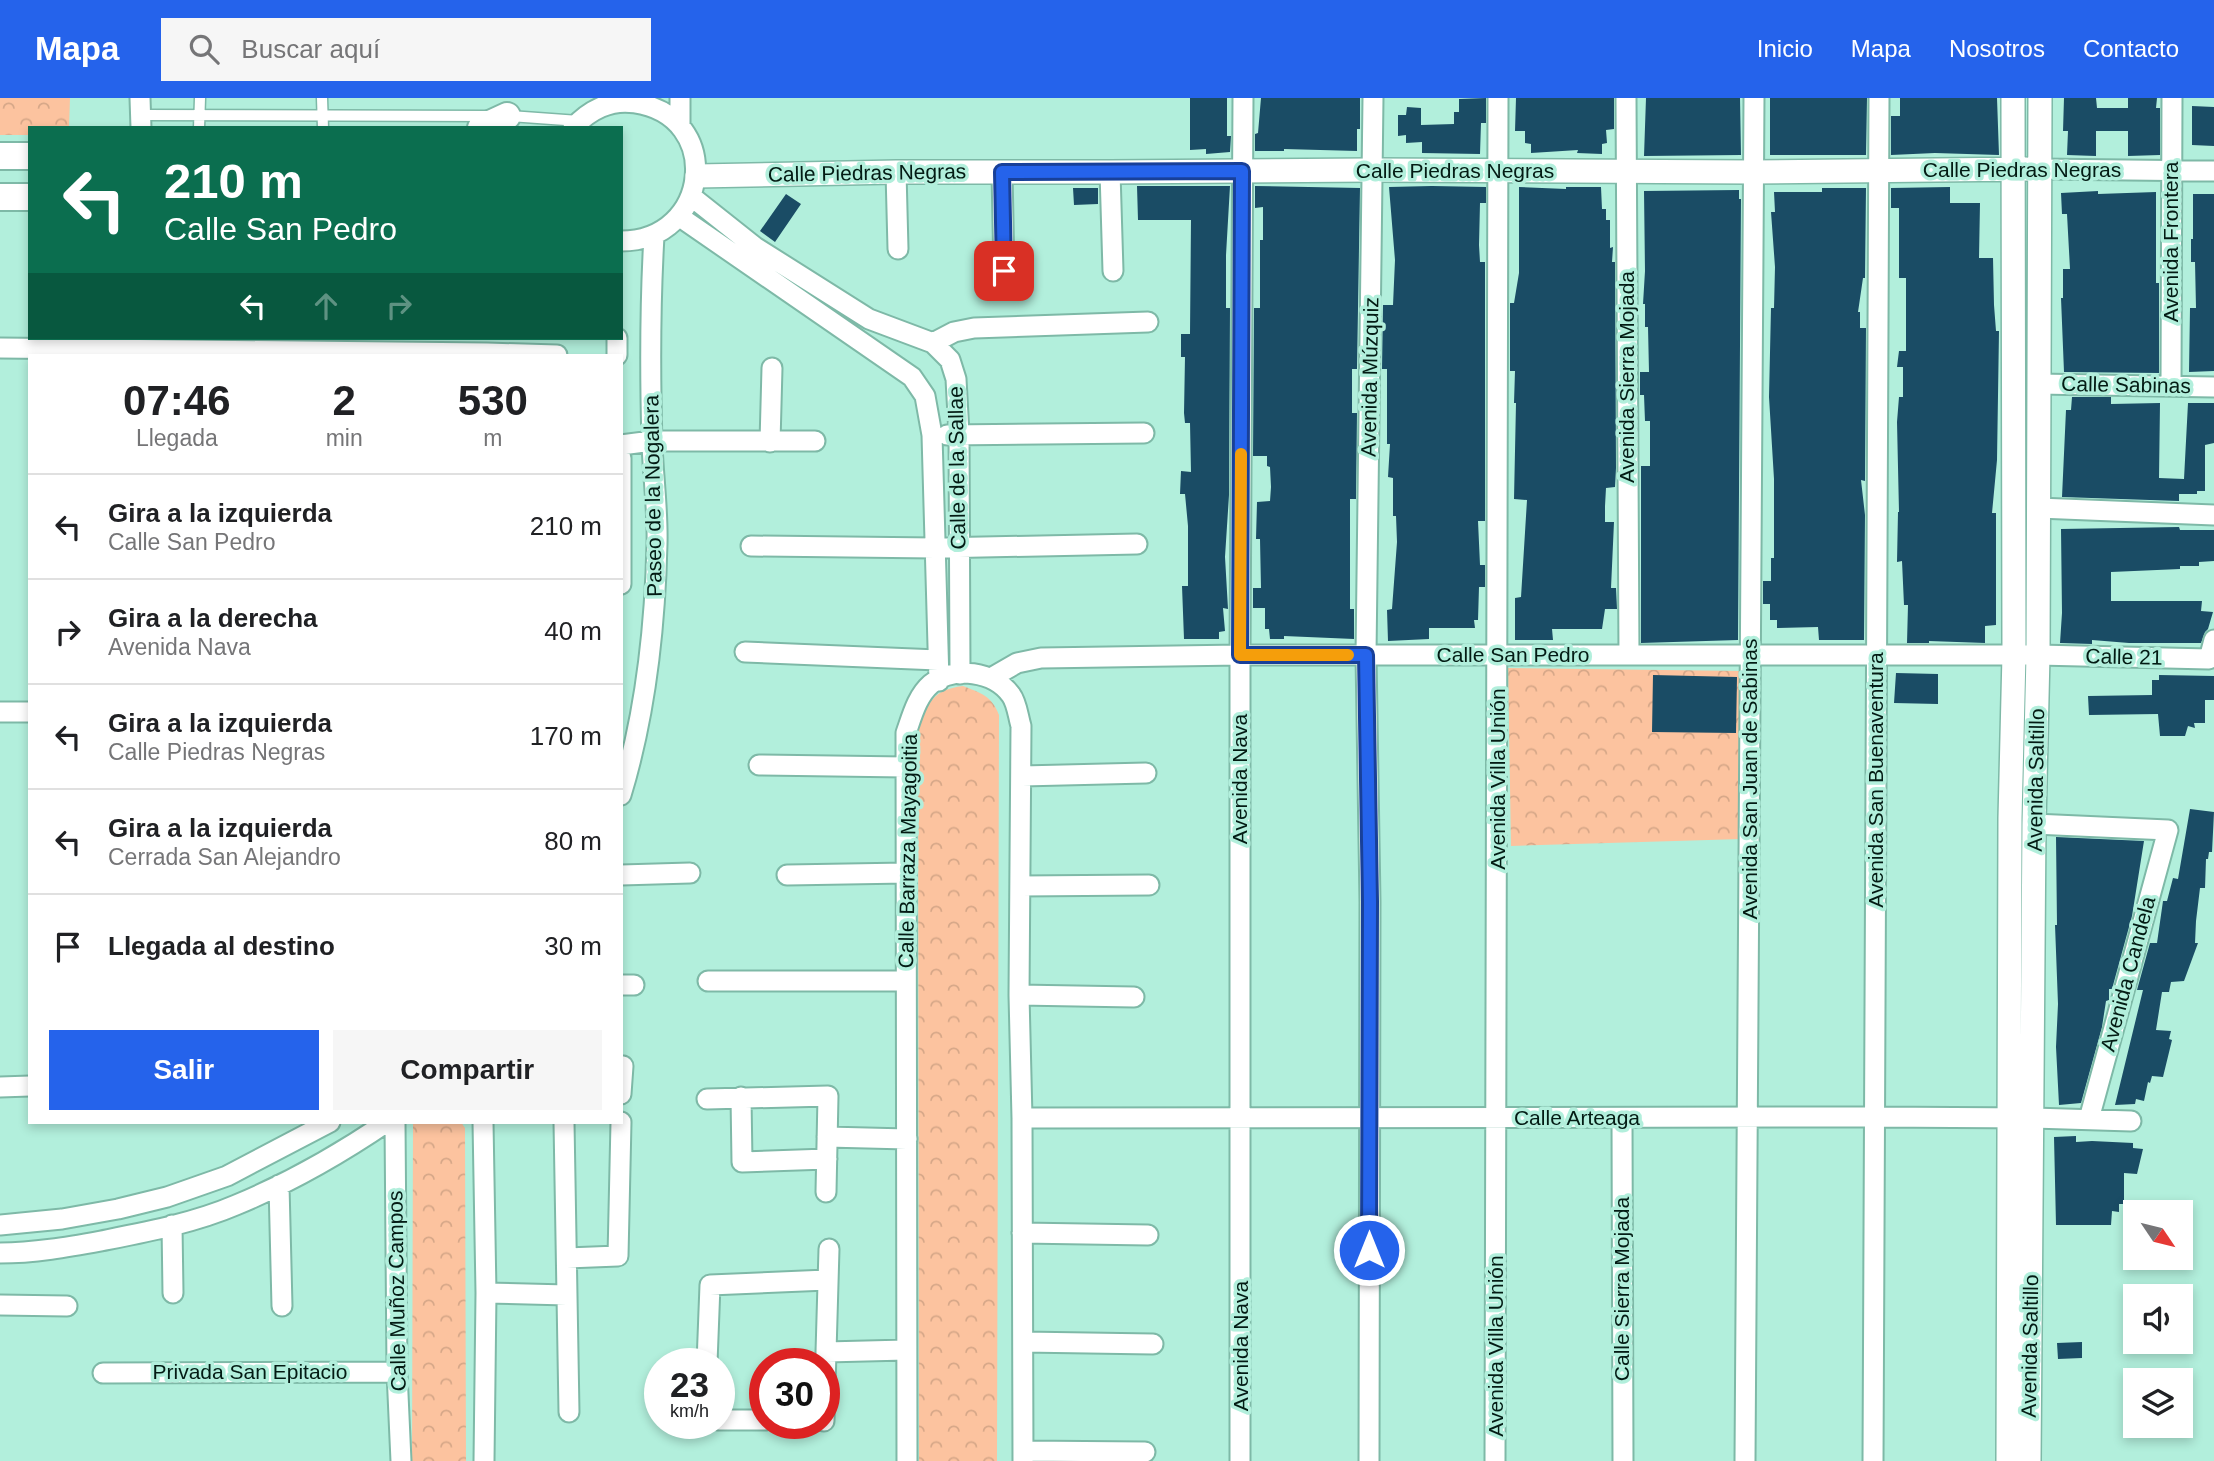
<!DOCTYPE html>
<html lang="es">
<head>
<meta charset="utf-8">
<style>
  body { margin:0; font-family:Helvetica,sans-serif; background:#f6f6f6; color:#202124; height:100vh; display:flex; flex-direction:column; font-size:26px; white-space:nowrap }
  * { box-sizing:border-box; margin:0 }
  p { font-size:23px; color:#757577 }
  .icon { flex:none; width:38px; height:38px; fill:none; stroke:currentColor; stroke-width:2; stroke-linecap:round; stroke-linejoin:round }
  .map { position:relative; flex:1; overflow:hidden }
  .drawer { position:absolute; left:28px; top:256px; width:595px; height:770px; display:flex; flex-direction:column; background:#fff; border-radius:0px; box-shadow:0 4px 10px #0003 }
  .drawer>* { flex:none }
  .hud { position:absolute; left:28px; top:28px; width:595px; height:214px; border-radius:0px; box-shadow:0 4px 10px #0003; background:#0b6e4f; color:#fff; overflow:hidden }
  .needle { width:46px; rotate:125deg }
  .fabs { position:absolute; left:2123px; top:1102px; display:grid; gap:14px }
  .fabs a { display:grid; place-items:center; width:70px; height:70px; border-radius:0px; background:#fff; box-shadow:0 4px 10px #0003; font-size:35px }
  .speed { position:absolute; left:644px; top:1250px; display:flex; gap:14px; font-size:35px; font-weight:700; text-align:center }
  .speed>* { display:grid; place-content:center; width:91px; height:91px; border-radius:50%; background:#fff; box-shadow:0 4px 10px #0003; line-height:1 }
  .speed small { font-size:18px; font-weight:400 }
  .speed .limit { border:10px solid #d22; background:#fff; color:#111 }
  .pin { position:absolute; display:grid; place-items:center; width:60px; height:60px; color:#fff; margin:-30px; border-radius:14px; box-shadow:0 4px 10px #0006 }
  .me { position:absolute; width:77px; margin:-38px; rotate:0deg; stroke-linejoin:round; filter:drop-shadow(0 0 5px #0008) }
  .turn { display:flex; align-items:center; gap:24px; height:147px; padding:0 21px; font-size:32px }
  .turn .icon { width:91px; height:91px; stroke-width:2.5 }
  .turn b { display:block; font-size:49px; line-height:60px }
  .lanes { display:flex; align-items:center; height:66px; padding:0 21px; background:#0003; justify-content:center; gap:35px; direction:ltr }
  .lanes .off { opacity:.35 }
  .eta { display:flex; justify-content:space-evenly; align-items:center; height:119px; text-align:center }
  .eta b { font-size:42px; font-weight:800; line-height:49px }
  .primary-button { display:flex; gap:14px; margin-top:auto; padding:14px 21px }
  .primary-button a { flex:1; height:80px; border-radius:0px; background:#2563eb; color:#fff; font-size:28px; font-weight:800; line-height:80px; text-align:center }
  .primary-button a+a { background:#f6f6f6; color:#202124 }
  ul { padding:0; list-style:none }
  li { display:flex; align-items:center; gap:21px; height:105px; padding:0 21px; border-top:2px solid #e0e0e0 }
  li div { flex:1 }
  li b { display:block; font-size:26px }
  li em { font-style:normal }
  header { display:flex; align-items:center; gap:42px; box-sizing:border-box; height:98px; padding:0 35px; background:#2563eb; color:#fff }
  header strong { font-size:33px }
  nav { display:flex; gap:38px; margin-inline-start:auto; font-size:24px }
  .search { width:490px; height:63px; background:#f6f6f6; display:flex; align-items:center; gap:18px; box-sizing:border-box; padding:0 24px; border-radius:0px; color:#757577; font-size:26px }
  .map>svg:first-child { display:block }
  .forest { fill:url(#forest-crowns) }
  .building { fill:#1a4c65 }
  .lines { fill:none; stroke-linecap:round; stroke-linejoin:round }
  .service-casing { stroke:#7eb9a7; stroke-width:13 }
  .minor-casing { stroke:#7eb9a7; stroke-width:23 }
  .tertiary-casing { stroke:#7eb9a7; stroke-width:26 }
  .secondary-casing { stroke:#7eb9a7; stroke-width:30 }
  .service { stroke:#fff; stroke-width:10 }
  .minor { stroke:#fff; stroke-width:19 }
  .tertiary { stroke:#fff; stroke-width:23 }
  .secondary { stroke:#fff; stroke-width:26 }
  .route-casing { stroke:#184099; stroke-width:18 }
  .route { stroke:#2563eb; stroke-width:12 }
  .slow { stroke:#f59e0b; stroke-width:12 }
  .labels { text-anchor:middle; stroke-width:7; stroke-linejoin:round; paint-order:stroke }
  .street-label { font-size:21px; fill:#031b14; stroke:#b2efdc }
</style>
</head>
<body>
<header>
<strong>Mapa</strong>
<div class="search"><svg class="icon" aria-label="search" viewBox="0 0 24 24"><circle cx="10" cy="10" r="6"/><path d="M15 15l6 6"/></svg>Buscar aquí</div>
<nav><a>Inicio</a><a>Mapa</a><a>Nosotros</a><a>Contacto</a></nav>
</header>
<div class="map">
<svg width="2214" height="1363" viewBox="0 0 2214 1363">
  <defs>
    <pattern id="forest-crowns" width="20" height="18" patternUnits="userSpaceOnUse" patternTransform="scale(1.75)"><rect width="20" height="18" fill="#fcc39f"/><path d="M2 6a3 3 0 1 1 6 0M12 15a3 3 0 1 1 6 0" fill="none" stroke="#d6a788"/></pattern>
  </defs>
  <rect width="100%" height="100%" fill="#b2efdc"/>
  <path class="forest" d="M0,0H70L69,30H30V37H0Z
    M1508,570L1742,573V741L1511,748Z
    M963,588C981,595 992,598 999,617L997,1363H919L918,631C929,604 932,592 963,588Z
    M413,1024H461L465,1030L466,1363H412Z"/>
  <path class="building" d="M1190,0H1227V38H1231L1230,54L1206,56V51L1190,52Z
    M1261,0H1360V31H1357V53L1284,51V53H1255V36L1258,35Z
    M1486,0V25H1481L1480,56L1422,55V44L1406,45V37L1398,38V17H1406L1407,9L1421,10V27L1454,26V14H1459V1Z
    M1516,0H1614V31L1606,32L1607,45L1602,46V56L1577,55L1578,52L1531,55V46L1525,45V33H1515Z
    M1646,0H1740L1741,57L1644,58Z
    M1770,0H1867L1866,57H1770Z
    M1900,0H1997L1999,57L1935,55L1891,57V18H1900Z
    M2064,0H2096L2097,10H2128V0H2157L2156,10H2160V57L2128,58V33H2096V58L2067,57L2068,33H2063Z
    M2192,8L2214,9V48L2192,47Z
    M1137,88H1230L1226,157V210H1230L1229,397L1225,459L1228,511L1223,510L1225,533L1219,534V541H1184L1182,488H1188V428L1185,396H1180L1181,373L1191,374L1190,325H1185L1184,315L1185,259H1181V236H1190L1191,122H1138Z
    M1255,88L1360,90L1357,271H1352V315H1357L1356,401H1350V511H1354V541L1284,538V541H1270L1269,531H1265V510H1253V490H1261L1260,441H1256L1257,404L1270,403L1271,389L1270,369L1267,368V358H1253L1254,210H1260V142H1263V109L1255,110Z
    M1432,88L1486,89V105H1480L1479,147L1480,164H1485V423H1478L1480,467H1485V489H1479L1478,522H1474L1475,530H1429V541L1388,543L1387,512L1392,511L1397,444L1396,418H1393V380L1388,379L1390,346H1387V271H1382L1383,207H1393L1395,162L1389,89Z
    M1519,89L1566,91V89H1601L1602,111H1606V122H1610V150L1613,149L1612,164H1615L1616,370L1615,389L1606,390L1605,408V424H1614L1611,490H1616L1617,511H1605L1602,531H1552L1553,542H1515V500L1521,499L1527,402L1514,401L1516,305H1514L1515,273H1510V205H1514L1519,175Z
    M1950,89V105H1980L1979,160H1993L1994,207L1996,233H1999L1997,362L1992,415H1996V527L1985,528V545L1929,543V545H1907L1908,507H1904L1902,463L1897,464L1898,414H1899L1897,324L1899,299H1903V269H1897L1899,253H1906V180H1899V110H1891V90Z
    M1073,90H1098V106L1074,107Z
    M1822,90H1866L1865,180H1863L1858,214H1860V230H1866L1865,383L1861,382L1865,417L1864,542H1819L1818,529L1777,530V522H1770V506H1763V483H1771V460H1774V381L1769,299L1771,210H1774L1775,169L1771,114H1775L1774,94H1822Z
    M1739,92V101H1741L1738,542L1641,545V368H1650V323H1645L1644,297H1640V274H1649L1648,229H1645V206H1643L1645,173L1644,93Z
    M2098,93V96L2156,94V185H2159V275L2064,274L2061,200H2063V171H2070L2067,116H2062L2061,95Z
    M786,96L801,106L775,144L760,133Z
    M2193,96H2214V273L2189,274L2190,210H2196L2195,164H2191V141H2193Z
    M2072,299H2111V306L2160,305L2159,380L2184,381L2188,305H2214V345L2205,347V393H2197V396H2179V403L2062,399L2066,312H2071Z
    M2179,429L2180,432H2214V463L2199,464V468H2180V471L2111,474V503H2202L2201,513L2213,514L2208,531L2205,534L2201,545H2129L2092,542V546L2060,545L2062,515L2061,431Z
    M1896,575L1938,576V606L1894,605Z
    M1653,577L1737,579L1736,635L1652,634Z
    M2159,577L2214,578V602H2205V625H2194L2195,630L2188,628L2185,638H2160L2158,616L2089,617L2088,598L2152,597V582H2159Z
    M2190,711L2214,714L2212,754H2209L2208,761H2206L2205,790H2200L2196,823L2195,845H2198L2184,883L2171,884L2169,894H2162L2156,932L2171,933L2169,941L2172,942L2163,979L2152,978L2150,985L2148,984L2144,1003L2136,1001L2135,1006L2115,1007L2143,892H2137L2150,845H2157L2163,803H2167L2173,780L2178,781Z
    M2056,739L2144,743L2132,818L2112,891H2109V902L2106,903L2102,929L2081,1005L2059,1007L2056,949L2058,906L2055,827H2057Z
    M2076,1038V1044L2092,1043L2133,1045V1050L2143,1051L2137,1076L2124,1075V1106H2119V1114L2112,1113L2111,1127H2056L2054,1039Z
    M2082,1244V1260L2058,1261L2057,1245Z"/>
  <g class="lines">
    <defs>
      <path id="service" d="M322,0L323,30
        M140,17L488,18
        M510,18L579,23
        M199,30L200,0"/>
      <path id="minor" d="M140,0L141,30
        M680,0V28
        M1626,0L1629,557
        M573,30C589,12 611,1 635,5C724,18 711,143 621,143
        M2039,71L2214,73
        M896,74L898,151
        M1002,74L1004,173
        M1110,74L1113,173
        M692,99L755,149L869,221L933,245L950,262L956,281L959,336L960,576
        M680,119L912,279L925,298L932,337L939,583
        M933,245L954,234L974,230L1148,224
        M0,250L487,255L557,257
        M617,257V240
        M2038,286L2214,289
        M2171,288L2172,0
        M947,337L1144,335
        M770,344L772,270
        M621,347L652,343H815
        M621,360V486
        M2038,410L2214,417
        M751,448L935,450L1137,446
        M745,554L938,562
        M991,580L1017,565L1041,560L1240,557H2038L2209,561L2214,542
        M0,614H30
        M759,667L905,669
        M1022,678L1146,675
        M621,697C646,615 655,531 657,446C658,412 653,378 652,345C650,276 650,207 654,138
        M2034,726L2168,732L2089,1021
        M621,777L690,775
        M787,777L906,775
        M1020,788L1149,787
        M708,883H906
        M621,887H634
        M1019,897L1134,899
        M0,989L30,988
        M621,996L623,968
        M741,999L742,1064L827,1061
        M707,1001L828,998L826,1094
        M1022,1020L1874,1019L2033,1020L2131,1023
        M1622,1020L1623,1363
        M395,1024L397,1274L401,1363
        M483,1024L486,1195L484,1363
        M564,1024L569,1314
        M827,1039L907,1041
        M279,1087L282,1208
        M0,1127L62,1121L118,1111L167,1099L227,1078L330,1024
        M172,1127L173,1195
        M1022,1135L1148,1137
        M0,1155C34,1155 68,1149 101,1143C146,1134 194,1125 236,1107C289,1085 340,1056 387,1024
        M567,1160L618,1158L621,1024
        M486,1195L567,1197
        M0,1207L67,1208
        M1023,1244L1153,1246
        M826,1254L906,1252
        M707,1265L710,1187L827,1182
        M103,1275L397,1274
        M719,1322H765
        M824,1323L829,1151
        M1023,1353L1145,1354
        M907,1363L906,635C912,618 917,598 931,586C954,568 994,573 1011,597C1017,605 1018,618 1021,628L1019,897L1022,1020L1023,1363
        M1240,1363V557L1243,0
        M1369,1363L1370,804L1366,557L1373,0
        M1495,1363L1498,0
        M1745,1363L1754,0
        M1873,1363L1879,0"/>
      <path id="tertiary" d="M697,78L896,74H1110L1372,72L1753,74L2026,71
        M2008,1363L2010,720L2014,557L2013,0
        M2029,1363L2034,726L2038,557L2040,0"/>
      <path id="secondary" d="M481,30L507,18
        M0,58H30
        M0,99H30"/>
    </defs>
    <use href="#service" class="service-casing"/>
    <use href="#minor" class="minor-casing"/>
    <use href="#tertiary" class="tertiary-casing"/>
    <use href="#secondary" class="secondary-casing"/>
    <use href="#service" class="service"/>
    <use href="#minor" class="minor"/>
    <use href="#tertiary" class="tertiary"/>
    <use href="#secondary" class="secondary"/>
  </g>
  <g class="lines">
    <defs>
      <path id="route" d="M1004,173L1002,74L1242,73L1240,557H1366L1370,804L1369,1152"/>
    </defs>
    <use href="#route" class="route-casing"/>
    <use href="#route" class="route"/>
    <path class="slow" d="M1241,356L1240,557H1348"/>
  </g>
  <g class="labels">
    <g class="street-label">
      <text x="2022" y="79">Calle Piedras Negras</text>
      <text x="1455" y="80">Calle Piedras Negras</text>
      <text transform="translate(867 75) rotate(-1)" y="7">Calle Piedras Negras</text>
      <text transform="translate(2171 144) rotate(-90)" y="7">Avenida Frontera</text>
      <text transform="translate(1370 279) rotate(-89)" y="7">Avenida Múzquiz</text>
      <text transform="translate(1627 279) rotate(-90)" y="7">Avenida Sierra Mojada</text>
      <text transform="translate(2126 287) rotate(1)" y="7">Calle Sabinas</text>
      <text transform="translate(957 370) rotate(-91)" y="7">Calle de la Sallae</text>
      <text transform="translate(653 398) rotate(-91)" y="7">Paseo de la Nogalera</text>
      <text x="1513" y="564">Calle San Pedro</text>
      <text transform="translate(2124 559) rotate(1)" y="7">Calle 21</text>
      <text transform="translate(1240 681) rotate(-90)" y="7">Avenida Nava</text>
      <text transform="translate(1498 681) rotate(-90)" y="7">Avenida Villa Unión</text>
      <text transform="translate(1750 681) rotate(-90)" y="7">Avenida San Juan de Sabinas</text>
      <text transform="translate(1876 682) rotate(-90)" y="7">Avenida San Buenaventura</text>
      <text transform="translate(2036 682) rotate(-89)" y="7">Avenida Saltillo</text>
      <text transform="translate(908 753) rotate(-89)" y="7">Calle Barraza Mayagoitia</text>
      <text transform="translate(2128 876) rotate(-75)" y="7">Avenida Candela</text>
      <text x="1577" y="1027">Calle Arteaga</text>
      <text transform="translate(1622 1191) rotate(-90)" y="7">Calle Sierra Mojada</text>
      <text transform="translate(397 1193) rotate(-91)" y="7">Calle Muñoz Campos</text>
      <text transform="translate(1241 1248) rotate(-90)" y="7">Avenida Nava</text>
      <text transform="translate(1496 1248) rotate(-90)" y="7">Avenida Villa Unión</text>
      <text transform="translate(2030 1248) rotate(-89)" y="7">Avenida Saltillo</text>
      <text x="250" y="1281">Privada San Epitacio</text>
    </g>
  </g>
</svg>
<div class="fabs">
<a><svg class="needle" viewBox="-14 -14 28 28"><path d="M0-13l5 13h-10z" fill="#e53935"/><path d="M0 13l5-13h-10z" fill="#757577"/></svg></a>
<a><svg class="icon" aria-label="sound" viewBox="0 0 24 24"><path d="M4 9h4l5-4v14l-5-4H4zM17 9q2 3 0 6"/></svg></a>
<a><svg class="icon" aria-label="layers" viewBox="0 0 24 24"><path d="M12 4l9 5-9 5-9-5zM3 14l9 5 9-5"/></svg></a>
</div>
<div class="speed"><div>23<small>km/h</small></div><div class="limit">30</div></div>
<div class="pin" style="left:1004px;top:173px;background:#d93025"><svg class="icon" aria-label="arrive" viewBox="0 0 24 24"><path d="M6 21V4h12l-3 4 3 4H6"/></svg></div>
<svg class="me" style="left:1369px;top:1152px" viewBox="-20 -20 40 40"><circle r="17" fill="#2563eb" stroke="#fff" stroke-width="3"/><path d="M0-11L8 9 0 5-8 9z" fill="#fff"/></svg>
<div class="hud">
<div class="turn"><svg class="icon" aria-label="left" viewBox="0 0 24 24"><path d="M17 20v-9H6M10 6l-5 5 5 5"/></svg><div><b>210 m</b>Calle San Pedro</div></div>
<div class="lanes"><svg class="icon" aria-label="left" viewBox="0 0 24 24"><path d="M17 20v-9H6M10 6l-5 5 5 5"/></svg><svg class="icon off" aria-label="ahead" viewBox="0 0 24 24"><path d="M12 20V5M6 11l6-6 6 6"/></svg><svg class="icon off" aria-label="right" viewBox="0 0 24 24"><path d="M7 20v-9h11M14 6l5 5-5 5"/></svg></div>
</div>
<section class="drawer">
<div class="eta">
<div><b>07:46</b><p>Llegada</p></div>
<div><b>2</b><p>min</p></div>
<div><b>530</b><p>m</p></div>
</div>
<ul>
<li><svg class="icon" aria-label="left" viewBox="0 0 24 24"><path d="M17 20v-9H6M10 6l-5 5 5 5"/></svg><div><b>Gira a la izquierda</b><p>Calle San Pedro</p></div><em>210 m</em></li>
<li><svg class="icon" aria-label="right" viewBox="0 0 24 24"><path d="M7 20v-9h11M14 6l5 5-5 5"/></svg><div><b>Gira a la derecha</b><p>Avenida Nava</p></div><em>40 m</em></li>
<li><svg class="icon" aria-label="left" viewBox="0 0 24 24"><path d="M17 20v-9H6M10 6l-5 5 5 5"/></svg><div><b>Gira a la izquierda</b><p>Calle Piedras Negras</p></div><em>170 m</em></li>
<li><svg class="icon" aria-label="left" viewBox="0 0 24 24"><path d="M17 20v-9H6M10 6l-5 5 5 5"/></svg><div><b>Gira a la izquierda</b><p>Cerrada San Alejandro</p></div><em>80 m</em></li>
<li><svg class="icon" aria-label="arrive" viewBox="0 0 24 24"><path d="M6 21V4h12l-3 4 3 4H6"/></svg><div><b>Llegada al destino</b></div><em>30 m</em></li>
</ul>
<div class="primary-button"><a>Salir</a><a>Compartir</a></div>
</section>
</div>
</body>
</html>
